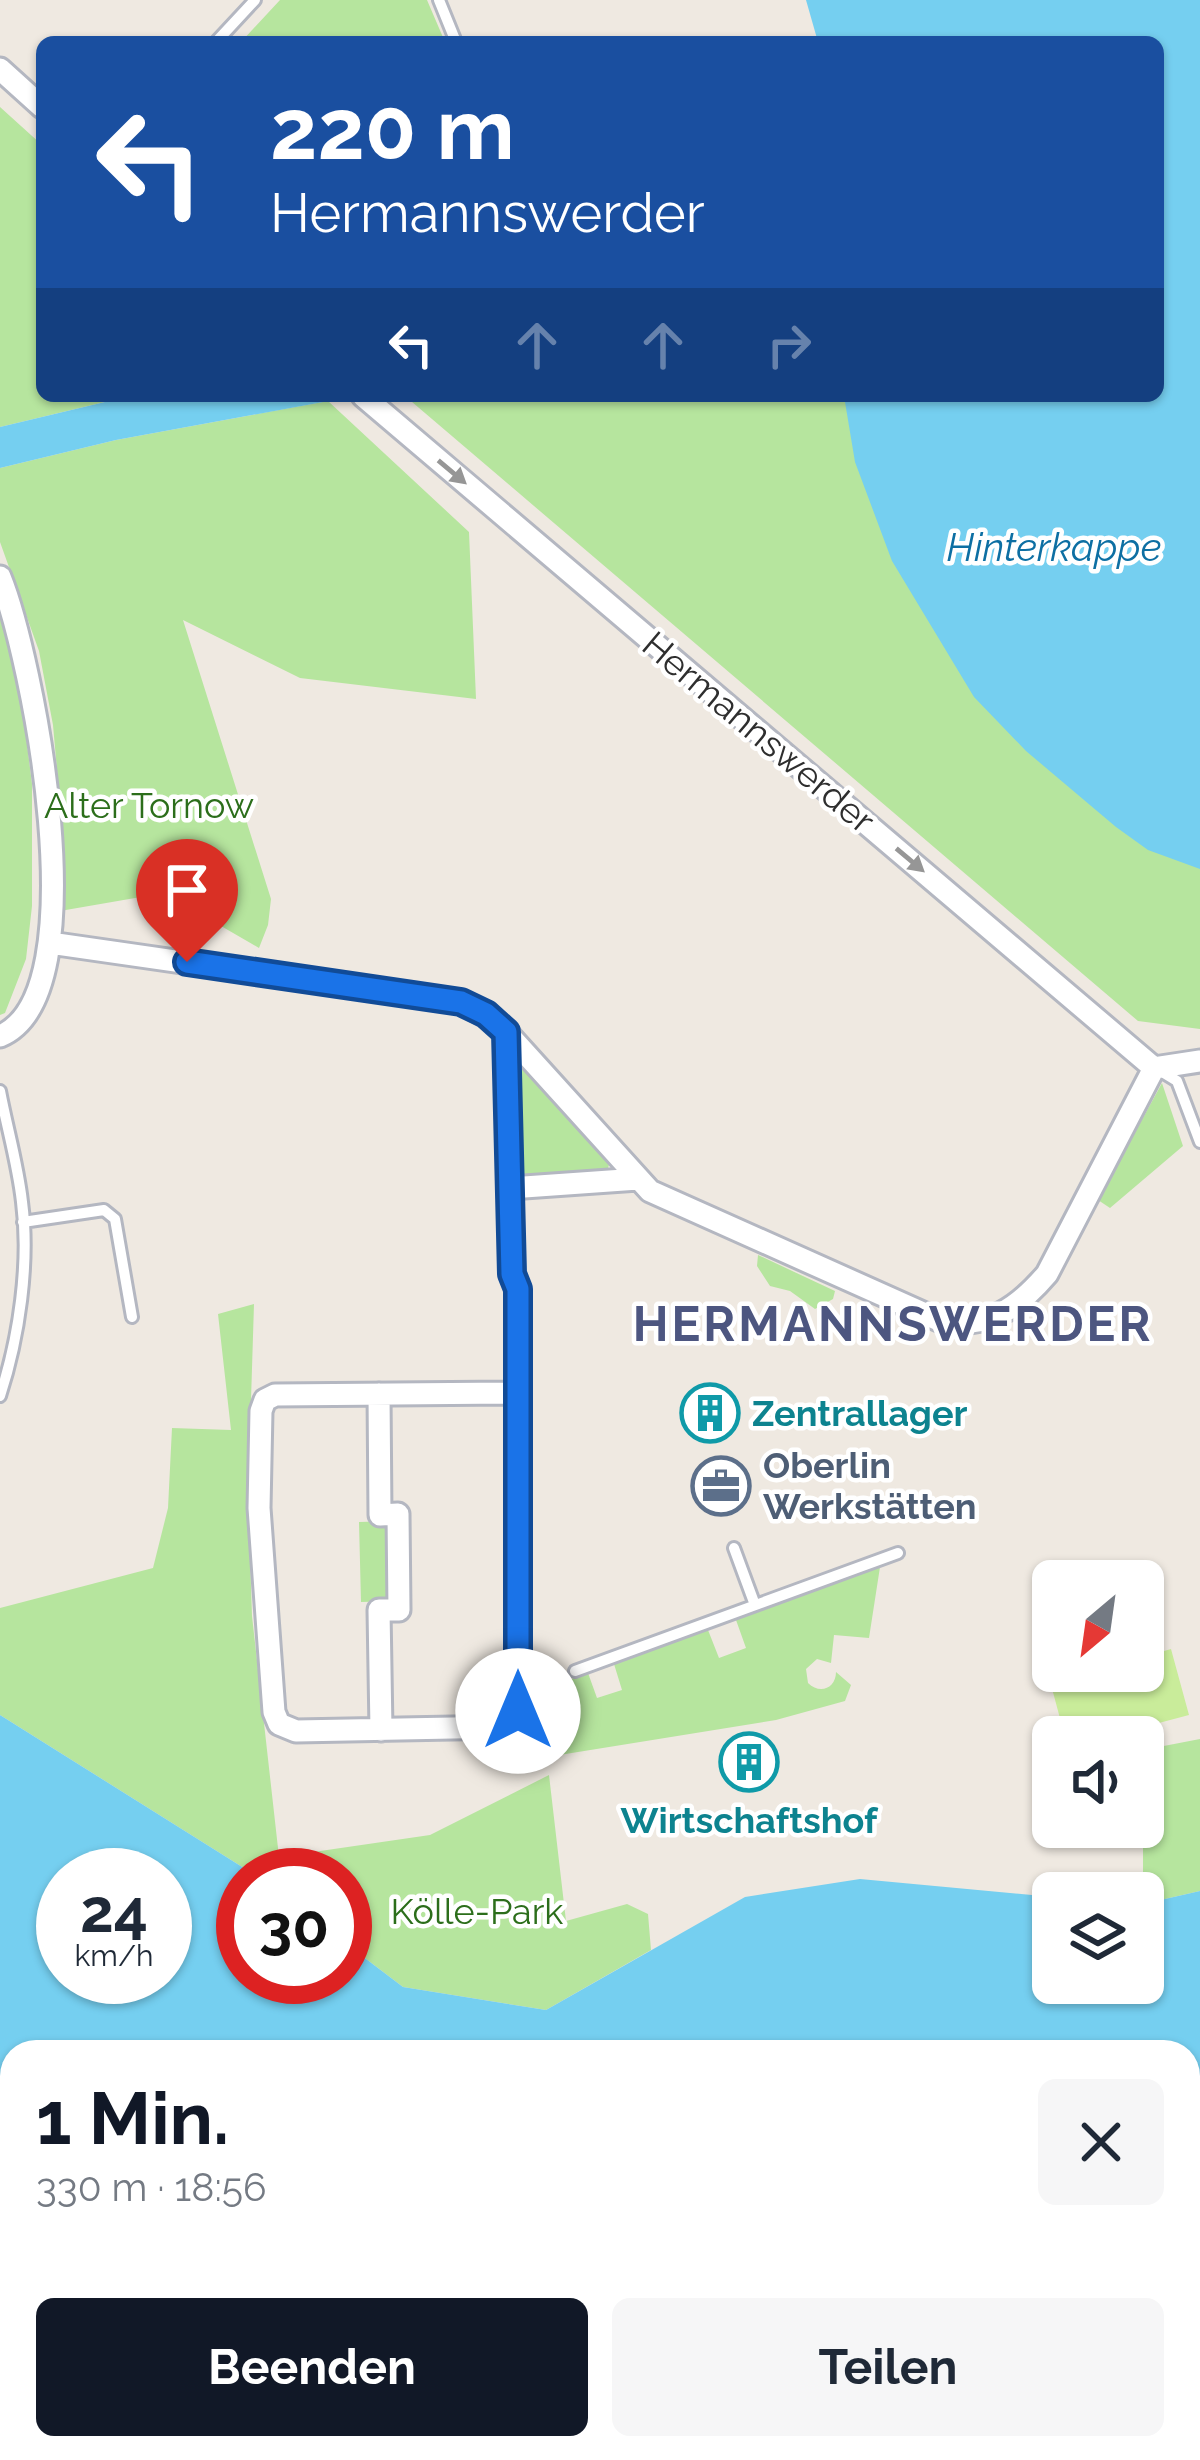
<!DOCTYPE html>
<html lang="de">
<head>
<meta charset="utf-8">
<style>
  body { margin:0; font-family:Raleway,sans-serif; background:#f6f6f7; color:#1f2937; height:100vh; display:flex; flex-direction:column; font-size:45px; white-space:nowrap }
  * { box-sizing:border-box; margin:0 }
  p { font-size:39px; color:#747a83 }
  .icon { flex:none; width:66px; height:66px; fill:none; stroke:currentColor; stroke-width:2; stroke-linecap:round; stroke-linejoin:round }
  .map { position:relative; flex:1; overflow:hidden }
  .panel { position:absolute; left:0px; top:2040px; width:1200px; height:420px; display:flex; flex-direction:column; background:#fff; border-radius:36px 36px 0 0; box-shadow:0 3px 9px #0004 }
  .panel>* { flex:none }
  .top-card { position:absolute; left:36px; top:36px; width:1128px; height:366px; border-radius:18px; box-shadow:0 3px 9px #0004; background:#1a4fa0; color:#fff; overflow:hidden }
  .needle { width:78px; rotate:209deg }
  .buttons { position:absolute; left:1032px; top:1560px; display:grid; gap:24px }
  .buttons a { display:grid; place-items:center; width:132px; height:132px; border-radius:18px; background:#fff; box-shadow:0 3px 9px #0004; font-size:60px }
  .speed { position:absolute; left:36px; top:1848px; display:flex; gap:24px; font-size:60px; font-weight:700; text-align:center }
  .speed>* { display:grid; place-content:center; width:156px; height:156px; border-radius:50%; background:#fff; box-shadow:0 3px 9px #0004; line-height:1 }
  .speed small { font-size:30px; font-weight:400 }
  .speed .limit { border:18px solid #d22; background:#fff; color:#111 }
  .pin { position:absolute; display:grid; place-items:center; width:102px; height:102px; color:#fff; margin:-123px -51px; border-radius:50% 50% 50% 0; rotate:-45deg; box-shadow:0 0 12px #0007 }
  .pin .icon { rotate:45deg }
  .me { position:absolute; width:132px; margin:-66px; rotate:0deg; stroke-linejoin:round; filter:drop-shadow(0 0 9px #0008) }
  .turn { display:flex; align-items:center; gap:42px; height:252px; padding:0 36px; font-size:54px }
  .turn .icon { width:156px; height:156px; stroke-width:2.5 }
  .turn b { display:block; font-size:84px; line-height:102px }
  .lanes { display:flex; align-items:center; height:114px; padding:0 36px; background:#0003; justify-content:center; gap:60px; direction:ltr }
  .lanes .off { opacity:.35 }
  .round { display:grid; place-items:center; flex:none; width:126px; height:126px; border-radius:18px; background:#f6f6f7 }
  .headline { display:flex; align-items:center; justify-content:space-between; height:204px; padding:0 36px }
  h1 { font-size:72px; font-weight:700; line-height:90px; color:#111827 }
  .action { display:flex; gap:24px; margin-top:auto; padding:24px 36px }
  .action a { flex:1; height:138px; border-radius:18px; background:#111827; color:#fff; font-size:48px; font-weight:700; line-height:138px; text-align:center }
  .action a+a { background:#f6f6f7; color:#1f2937 }
  .map>svg:first-child { display:block }
  .green { fill:#b6e59e }
  .pitch { fill:#c9ec9a }
  .water { fill:#75cff0; fill-rule:evenodd }
  .lines { fill:none; stroke-linecap:round; stroke-linejoin:round }
  .lane-casing { stroke:#b4b7c1; stroke-width:16 }
  .street-casing { stroke:#b4b7c1; stroke-width:27 }
  .lane { stroke:#fff; stroke-width:10 }
  .street { stroke:#fff; stroke-width:21 }
  .oneway { fill:#969696 }
  .route-casing { stroke:#114b97; stroke-width:30 }
  .route { stroke:#1a73e8; stroke-width:21 }
  .labels { text-anchor:middle; stroke-width:9; stroke-linejoin:round; paint-order:stroke }
  .street-label { font-size:36px; fill:#2e2e2e; stroke:#fff }
  .park-label { font-size:36px; fill:#2c6e1b; stroke:#fff }
  .culture-label { font-size:36px; font-weight:bold; fill:#0d838f; stroke:#fff; text-anchor:start }
  .service-label { font-size:36px; font-weight:bold; fill:#4e5e75; stroke:#fff; text-anchor:start }
  .water-label { font-size:39px; font-style:italic; fill:#0d6fa3; stroke:#fff }
  .district-label { font-size:48px; font-weight:bold; letter-spacing:3px; fill:#4d5680; stroke:#fff }
</style>
</head>
<body>
<div class="map">
<svg width="1200" height="2460" viewBox="0 0 1200 2460">
  <rect width="100%" height="100%" fill="#efe9e1"/>
  <path class="green" d="M280,0H427L445,42H241Z
    M0,107L42,145V396H130L0,427Z
    M405,396H882L1200,831V1029L1138,1021Z
    M328,401L469,532L476,699L300,678L183,620L271,899L268,925L259,948L164,893L60,911V804L53,725L39,651L0,542V468L116,440Z
    M0,617L21,696L32,784V906L26,959L5,1013L0,1015Z
    M526,1064L610,1161L607,1172L520,1181L517,1068Z
    M1162,1083L1183,1146L1110,1208L1098,1200Z
    M758,1255L835,1291L833,1299L815,1309L790,1291L770,1286L757,1266Z
    M254,1304L248,1496L252,1616L279,1857L430,1835L549,1775L566,1921L627,1904L648,1914L651,1950L546,2010L403,1987L345,1943V1875H255L0,1715V1608L153,1568L168,1508L172,1428L231,1430L218,1314Z
    M394,1521L397,1601L361,1602L359,1522Z
    M880,1567L869,1638L834,1635L831,1663L817,1659L806,1669L808,1683C820,1695 836,1688 836,1672L851,1685L845,1701L776,1720L547,1757L528,1710L545,1689L588,1673L597,1698L622,1690L614,1664L708,1630L719,1658L746,1648L736,1620Z
    M1200,1739V1891L1143,1904V1750Z"/>
  <path class="pitch" d="M1171,1649L1189,1715L1106,1737H1065L1050,1681L1089,1671H1143V1657Z"/>
  <path class="water" d="M806,0H1200V869L1148,850L1116,827L1026,751L974,697L892,561L855,462L844,396H1158V42H818Z
    M130,396H356L116,440L0,468V427Z
    M0,1715L255,1875H243V1977H345V1943L403,1987L546,2010L745,1897L860,1879L1053,1897V1983H1143V1904L1200,1891V2460H49L48,2448H1188V2052H12V2420L0,2426ZM63,1875H165V1977H63Z"/>
  <g class="lines">
    <defs>
      <path id="lane" d="M439,0L456,42
        M216,42L255,0
        M1159,1070L1177,1081L1200,1142
        M0,1091C7,1128 18,1165 22,1202C30,1263 19,1338 0,1396
        M23,1222L104,1210L115,1219L132,1317
        M734,1548L755,1605
        M575,1671L898,1553"/>
      <path id="street" d="M0,69L42,107
        M363,396L1154,1068L1200,1061
        M0,577C32,656 100,995 0,1036
        M50,943L461,1002L498,1023L650,1191L943,1322C990,1327 1017,1309 1047,1274L1154,1068
        M506,1032L512,1274L518,1289C518,1426 518,1564 518,1701L516,1717L505,1727L296,1731L279,1724L274,1712L259,1508L261,1411L265,1400L275,1395L518,1393
        M510,1188L638,1179
        M379,1394L380,1515L398,1514L399,1610H379L381,1730"/>
    </defs>
    <use href="#lane" class="lane-casing"/>
    <use href="#street" class="street-casing"/>
    <use href="#lane" class="lane"/>
    <use href="#street" class="street"/>
  </g>
  <defs><path id="oneway-solid" d="M-6-.8H1V-3.2L6.5 0L1 3.2V.8H-6Z" transform="scale(3)"/></defs>
  <g class="oneway">
    <use href="#oneway-solid" transform="translate(452 472) rotate(40)"/>
    <use href="#oneway-solid" transform="translate(910 860) rotate(40)"/>
  </g>
  <g class="lines">
    <defs>
      <path id="route" d="M187,962L461,1002L486,1014L506,1032L512,1274L518,1289V1711"/>
    </defs>
    <use href="#route" class="route-casing"/>
    <use href="#route" class="route"/>
  </g>
  <defs>
    <symbol id="building-ring" viewBox="-11 -11 22 22"><circle r="9.5" fill="#fff" stroke="#0f9aa8" stroke-width="1.5"/><path d="M-4-6H4V6H1V3H-1V6H-4ZM-2.5-4.3h1.7v1.8h-1.7ZM.8-4.3h1.7v1.8H.8ZM-2.5-1h1.7V.8h-1.7ZM.8-1h1.7V.8H.8Z" fill="#0f9aa8"/></symbol>
    <symbol id="office-ring" viewBox="-11 -11 22 22"><circle r="9.5" fill="#fff" stroke="#5c6f8a" stroke-width="1.5"/><path d="M-6-3h4V-5.5h4V-3h4V5H-6ZM-1-4.5V-3h2v-1.5ZM-6 0V1H6V0Z" fill="#5c6f8a"/></symbol>
  </defs>
  <g fill-rule="evenodd">
    <use href="#building-ring" x="677" y="1380" width="66" height="66"/>
    <use href="#office-ring" x="688" y="1453" width="66" height="66"/>
    <use href="#building-ring" x="716" y="1729" width="66" height="66"/>
  </g>
  <g class="labels">
    <g class="street-label">
      <text transform="translate(759 732) rotate(40)" y="13">Hermannswerder</text>
    </g>
    <g class="park-label">
      <text x="149" y="818">Alter Tornow</text>
      <text x="477" y="1924">Kölle-Park</text>
    </g>
    <g class="culture-label">
      <text x="752" y="1426">Zentrallager</text>
      <text x="749" y="1833" text-anchor="middle">Wirtschaftshof</text>
    </g>
    <g class="service-label">
      <text x="763" y="1478">Oberlin<tspan x="763" dy="41">Werkstätten</tspan></text>
    </g>
    <g class="water-label">
      <text x="1054" y="561">Hinterkappe</text>
    </g>
    <g class="district-label">
      <text x="893" y="1341">HERMANNSWERDER</text>
    </g>
  </g>
</svg>
<div class="buttons">
<a><svg class="needle" viewBox="-14 -14 28 28"><path d="M0-13l5 13h-10z" fill="#e53935"/><path d="M0 13l5-13h-10z" fill="#747a83"/></svg></a>
<a><svg class="icon" aria-label="sound" viewBox="0 0 24 24"><path d="M4 9h4l5-4v14l-5-4H4zM17 9q2 3 0 6"/></svg></a>
<a><svg class="icon" aria-label="layers" viewBox="0 0 24 24"><path d="M12 4l9 5-9 5-9-5zM3 14l9 5 9-5"/></svg></a>
</div>
<div class="speed"><div>24<small>km/h</small></div><div class="limit">30</div></div>
<div class="pin" style="left:187px;top:962px;background:#d93025"><svg class="icon" aria-label="arrive" viewBox="0 0 24 24"><path d="M6 21V4h12l-3 4 3 4H6"/></svg></div>
<svg class="me" style="left:518px;top:1711px" viewBox="-20 -20 40 40"><circle r="19" fill="#fff"/><path d="M0-13L10 11 0 6-10 11z" fill="#1a73e8"/></svg>
<div class="top-card">
<div class="turn"><svg class="icon" aria-label="left" viewBox="0 0 24 24"><path d="M17 20v-9H6M10 6l-5 5 5 5"/></svg><div><b>220 m</b>Hermannswerder</div></div>
<div class="lanes"><svg class="icon" aria-label="left" viewBox="0 0 24 24"><path d="M17 20v-9H6M10 6l-5 5 5 5"/></svg><svg class="icon off" aria-label="ahead" viewBox="0 0 24 24"><path d="M12 20V5M6 11l6-6 6 6"/></svg><svg class="icon off" aria-label="ahead" viewBox="0 0 24 24"><path d="M12 20V5M6 11l6-6 6 6"/></svg><svg class="icon off" aria-label="right" viewBox="0 0 24 24"><path d="M7 20v-9h11M14 6l5 5-5 5"/></svg></div>
</div>
<section class="panel">
<div class="headline"><div><h1>1 Min.</h1><p>330 m · 18:56</p></div><a class="round"><svg class="icon" aria-label="close" viewBox="0 0 24 24"><path d="M6 6l12 12M18 6L6 18"/></svg></a></div>
<div class="action"><a>Beenden</a><a>Teilen</a></div>
</section>
</div>
</body>
</html>
